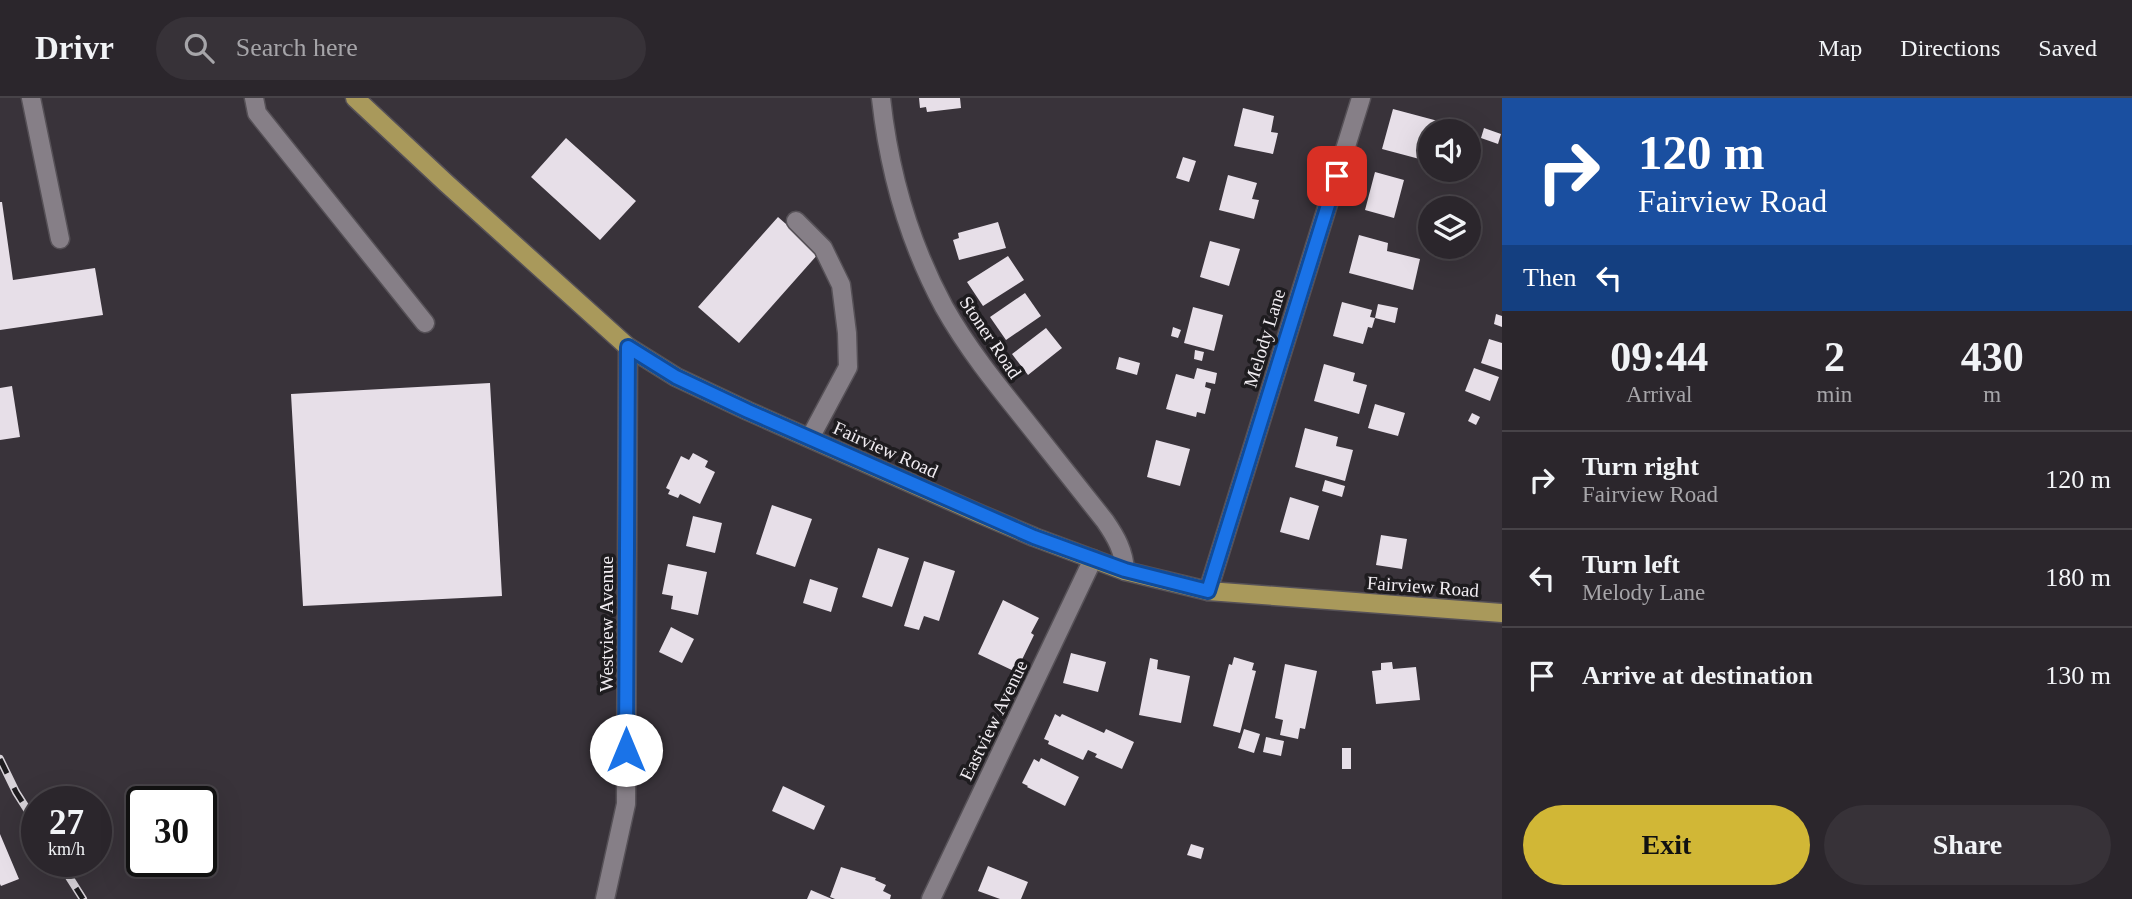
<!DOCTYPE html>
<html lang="en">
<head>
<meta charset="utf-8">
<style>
  body { margin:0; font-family:"Times New Roman",serif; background:#373238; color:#f1f3f6; height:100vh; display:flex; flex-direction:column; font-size:26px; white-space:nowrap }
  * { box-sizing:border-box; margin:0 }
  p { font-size:23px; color:#a6a5a9 }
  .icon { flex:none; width:38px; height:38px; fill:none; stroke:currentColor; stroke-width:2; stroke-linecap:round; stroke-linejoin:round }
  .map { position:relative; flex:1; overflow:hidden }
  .details { display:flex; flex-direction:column; background:#2b262c; width:630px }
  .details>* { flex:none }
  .guide { background:#1a4fa0; color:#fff; overflow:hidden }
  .buttons { position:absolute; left:1418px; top:21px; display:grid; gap:14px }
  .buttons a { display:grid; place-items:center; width:63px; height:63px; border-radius:50%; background:#2b262c; box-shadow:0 7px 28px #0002,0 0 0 2px #474348; font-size:35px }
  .speed { position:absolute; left:21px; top:688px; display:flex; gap:14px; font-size:35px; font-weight:700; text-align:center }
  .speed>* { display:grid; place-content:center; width:91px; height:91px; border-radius:50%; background:#2b262c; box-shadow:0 7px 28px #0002,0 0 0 2px #474348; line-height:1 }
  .speed small { font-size:18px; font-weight:400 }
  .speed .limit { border:4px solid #111; border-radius:10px; background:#fff; color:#111 }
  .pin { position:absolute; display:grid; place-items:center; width:60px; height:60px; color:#fff; margin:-30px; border-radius:14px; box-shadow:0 4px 10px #0006 }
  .me { position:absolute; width:77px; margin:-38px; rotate:0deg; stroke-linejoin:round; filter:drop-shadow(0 0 5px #0008) }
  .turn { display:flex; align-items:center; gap:24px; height:147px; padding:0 21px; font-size:32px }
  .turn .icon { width:91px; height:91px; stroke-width:2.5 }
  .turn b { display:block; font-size:49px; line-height:60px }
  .then { display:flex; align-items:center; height:66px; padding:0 21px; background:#0003; gap:14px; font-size:26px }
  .eta { display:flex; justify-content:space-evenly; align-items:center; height:119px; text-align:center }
  .eta b { font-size:42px; font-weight:700; line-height:49px }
  .primary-button { display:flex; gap:14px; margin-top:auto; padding:14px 21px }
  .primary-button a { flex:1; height:80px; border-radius:42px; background:#d1b736; color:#111; font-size:28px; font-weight:700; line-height:80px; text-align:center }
  .primary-button a+a { background:#373238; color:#f1f3f6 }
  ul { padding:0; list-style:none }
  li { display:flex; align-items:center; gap:21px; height:98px; padding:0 21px; border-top:2px solid #474348 }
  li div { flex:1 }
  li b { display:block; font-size:26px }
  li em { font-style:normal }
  header { display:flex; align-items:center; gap:42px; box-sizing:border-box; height:98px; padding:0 35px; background:#2b262c; border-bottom:2px solid #474348 }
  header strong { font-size:33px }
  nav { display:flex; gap:38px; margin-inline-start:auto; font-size:24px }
  .search { width:490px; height:63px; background:#373238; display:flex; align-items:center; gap:18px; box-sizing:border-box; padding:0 24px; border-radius:38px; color:#a6a5a9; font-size:26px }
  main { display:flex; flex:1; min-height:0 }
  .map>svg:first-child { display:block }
  .building { fill:#e7dfe8 }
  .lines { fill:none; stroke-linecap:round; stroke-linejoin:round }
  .minor-casing { stroke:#565157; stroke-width:21 }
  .major-casing { stroke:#565157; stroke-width:21 }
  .minor { stroke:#867f87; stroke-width:18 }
  .major { stroke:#a9995b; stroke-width:18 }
  .rail-casing { stroke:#d8d3d9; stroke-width:8 }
  .rail { stroke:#1e1c1f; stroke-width:5; stroke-dasharray:16; stroke-linecap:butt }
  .route-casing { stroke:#114b97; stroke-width:18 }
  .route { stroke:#1a73e8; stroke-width:12 }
  .labels { text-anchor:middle; stroke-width:7; stroke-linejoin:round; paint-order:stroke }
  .street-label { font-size:19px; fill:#f1edf2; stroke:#1e1c1f }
</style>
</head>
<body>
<header>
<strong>Drivr</strong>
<div class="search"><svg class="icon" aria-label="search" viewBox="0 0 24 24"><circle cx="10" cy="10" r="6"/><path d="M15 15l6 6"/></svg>Search here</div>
<nav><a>Map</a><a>Directions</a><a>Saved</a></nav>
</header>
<main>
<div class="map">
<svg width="1502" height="801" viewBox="0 0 1502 801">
  <rect width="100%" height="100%" fill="#39333a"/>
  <path class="building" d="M919,0H960L961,10L927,14L926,9L920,10Z
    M1243,10L1274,18L1271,34L1278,35L1273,56L1234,48Z
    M1393,11L1438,23L1435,33H1430V51L1427,63L1382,51Z
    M1484,30L1501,36L1498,46L1481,40Z
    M566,40L636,103L600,142L531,79Z
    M1183,59L1196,63L1189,84L1176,80Z
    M1375,74L1404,82L1394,120L1365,112Z
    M1228,77L1257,85L1252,101L1259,102L1254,121L1219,112Z
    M0,104H2L13,182L95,170L103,217L0,232Z
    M778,119L819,155L739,245L698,209Z
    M998,124L1006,150L959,162L953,142L959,140L958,135Z
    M1359,137L1388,145L1387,153L1420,161L1413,192L1349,175Z
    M1210,143L1240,151L1229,188L1200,179Z
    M1008,158L1024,182L983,208L967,184Z
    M1025,195L1041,218L1006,242L990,219Z
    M1342,204L1372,212L1370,219L1375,220L1372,230L1368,229L1363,246L1333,238Z
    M1378,206L1398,210L1395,225L1375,220Z
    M1193,209L1223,217L1214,253L1184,245Z
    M1496,216L1502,218V229L1494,226Z
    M1173,229L1181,232L1178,240L1171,238Z
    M1046,230L1062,250L1028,277L1012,256Z
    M1489,241L1502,245V272L1481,265Z
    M1195,252L1204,254L1202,263L1194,261Z
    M1119,259L1140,265L1137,277L1116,271Z
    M1324,266L1355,275L1353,283L1367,287L1359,316L1314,303Z
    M1197,270L1217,275L1215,286L1206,284L1205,289L1211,291L1205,316L1197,314L1196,319L1166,311L1176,276L1194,281Z
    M1474,270L1499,279L1490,303L1465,293Z
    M490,285L502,498L303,508L291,296Z
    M12,288L20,339L0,342V290Z
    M1375,306L1405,315L1398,338L1368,330Z
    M1472,315L1480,319L1476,327L1468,323Z
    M1305,330L1338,339L1336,348L1353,352L1345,383L1295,369Z
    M1156,342L1190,351L1180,388L1147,379Z
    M693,355L708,363L705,369L715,374L700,406L680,396L678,400L668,396L670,392L666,390L681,358L689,362Z
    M1325,382L1345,388L1342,399L1322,393Z
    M1290,399L1319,408L1309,442L1280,434Z
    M772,407L812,421L795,469L756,456Z
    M693,418L722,425L715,455L686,448Z
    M1381,437L1407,441L1402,471L1376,467Z
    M878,450L909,460L892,509L862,499Z
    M924,463L955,473L939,523L924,518L919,532L904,528Z
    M668,466L707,474L698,517L671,511L673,498L662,496Z
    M810,481L838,490L831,514L803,505Z
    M1003,502L1039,520L1031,535L1034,537L1016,574L978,556Z
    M671,529L694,541L682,565L659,554Z
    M1071,555L1106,564L1098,594L1063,585Z
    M1234,559L1254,565L1252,572L1256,573L1240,635L1213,628L1229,566L1232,567Z
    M1150,560L1158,562L1157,571L1190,578L1181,625L1139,617Z
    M1392,564L1393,571L1416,569L1420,602L1376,606L1372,573L1381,572V565Z
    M1285,566L1317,573L1305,631L1300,630L1298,641L1280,637L1283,622L1275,620Z
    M1055,616L1060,619L1062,616L1104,635L1106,631L1134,644L1122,671L1095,659L1097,656L1088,652L1083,662L1048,646L1049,643L1044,641Z
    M1244,631L1260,636L1254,655L1238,650Z
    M1266,639L1284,643L1281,658L1263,654Z
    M1342,650H1351V671H1342Z
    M1041,660L1079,679L1065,708L1027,689L1028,688L1022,685L1034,661L1039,664Z
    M783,688L825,708L814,732L772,713Z
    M0,736L19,781L1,788L0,786Z
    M1191,746L1204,750L1201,761L1187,757Z
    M988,768L1028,784L1021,801H1000L978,793Z
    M841,769L876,780L875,782L886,787L883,793L891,797L890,801H835L830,799Z
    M811,792L832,801H807Z"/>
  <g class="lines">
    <defs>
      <path id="minor" d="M31,0L60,141
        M254,0L257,15L425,225
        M881,0C889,74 909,144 944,209C967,250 996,286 1025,322C1052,356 1078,389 1105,423C1116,439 1124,453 1125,473
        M796,123L823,150L841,187L847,235L848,269L810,340
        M1208,493L1361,0
        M605,801L626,706L628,249
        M931,801L1093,461"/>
      <path id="major" d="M355,0L446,85L628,249L676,279L748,313L980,416L1034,439L1125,473L1208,493L1502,515"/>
    </defs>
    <use href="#minor" class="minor-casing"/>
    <use href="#major" class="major-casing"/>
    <use href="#minor" class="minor"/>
    <use href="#major" class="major"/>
    <defs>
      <path id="rail" d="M0,661L16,694L37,727
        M59,763L83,801"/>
    </defs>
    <use href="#rail" class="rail-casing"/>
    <use href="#rail" class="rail"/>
  </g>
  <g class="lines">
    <defs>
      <path id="route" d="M626,652L628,249L676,279L748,313L1034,439L1125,472L1208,493L1337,78"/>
    </defs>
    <use href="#route" class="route-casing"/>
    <use href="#route" class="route"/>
  </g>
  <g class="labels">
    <g class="street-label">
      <text transform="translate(991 239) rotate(56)" y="7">Stoner Road</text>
      <text transform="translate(1264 240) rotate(-73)" y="7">Melody Lane</text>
      <text transform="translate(886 351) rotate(24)" y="7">Fairview Road</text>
      <text transform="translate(1423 488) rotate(4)" y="7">Fairview Road</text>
      <text transform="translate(606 526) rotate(-90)" y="7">Westview Avenue</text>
      <text transform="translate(993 622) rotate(-64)" y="7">Eastview Avenue</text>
    </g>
  </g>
</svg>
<div class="buttons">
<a><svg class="icon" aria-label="sound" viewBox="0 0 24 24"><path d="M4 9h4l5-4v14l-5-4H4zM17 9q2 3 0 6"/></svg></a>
<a><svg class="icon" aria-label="layers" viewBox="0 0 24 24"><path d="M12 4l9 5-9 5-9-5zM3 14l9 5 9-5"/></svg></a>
</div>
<div class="speed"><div>27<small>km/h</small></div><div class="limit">30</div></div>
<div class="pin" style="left:1337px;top:78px;background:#d93025"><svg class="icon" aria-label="arrive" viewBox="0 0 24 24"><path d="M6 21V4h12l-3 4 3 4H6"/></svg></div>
<svg class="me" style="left:626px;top:652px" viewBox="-20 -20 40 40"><circle r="19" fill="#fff"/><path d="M0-13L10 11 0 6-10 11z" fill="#1a73e8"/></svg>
</div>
<section class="details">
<div class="guide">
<div class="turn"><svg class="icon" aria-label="right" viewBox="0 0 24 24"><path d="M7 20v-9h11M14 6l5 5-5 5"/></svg><div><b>120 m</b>Fairview Road</div></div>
<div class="then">Then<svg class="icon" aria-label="left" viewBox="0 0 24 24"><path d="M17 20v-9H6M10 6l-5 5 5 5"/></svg></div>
</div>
<div class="eta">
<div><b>09:44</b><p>Arrival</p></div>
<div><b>2</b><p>min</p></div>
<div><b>430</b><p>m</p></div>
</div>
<ul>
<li><svg class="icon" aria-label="right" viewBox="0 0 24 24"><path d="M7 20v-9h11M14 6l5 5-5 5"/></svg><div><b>Turn right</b><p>Fairview Road</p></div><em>120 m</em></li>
<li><svg class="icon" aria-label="left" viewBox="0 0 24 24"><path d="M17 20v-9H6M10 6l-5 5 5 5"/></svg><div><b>Turn left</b><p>Melody Lane</p></div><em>180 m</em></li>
<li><svg class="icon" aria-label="arrive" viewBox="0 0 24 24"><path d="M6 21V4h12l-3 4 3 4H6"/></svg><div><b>Arrive at destination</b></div><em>130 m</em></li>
</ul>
<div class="primary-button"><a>Exit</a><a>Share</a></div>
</section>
</main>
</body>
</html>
